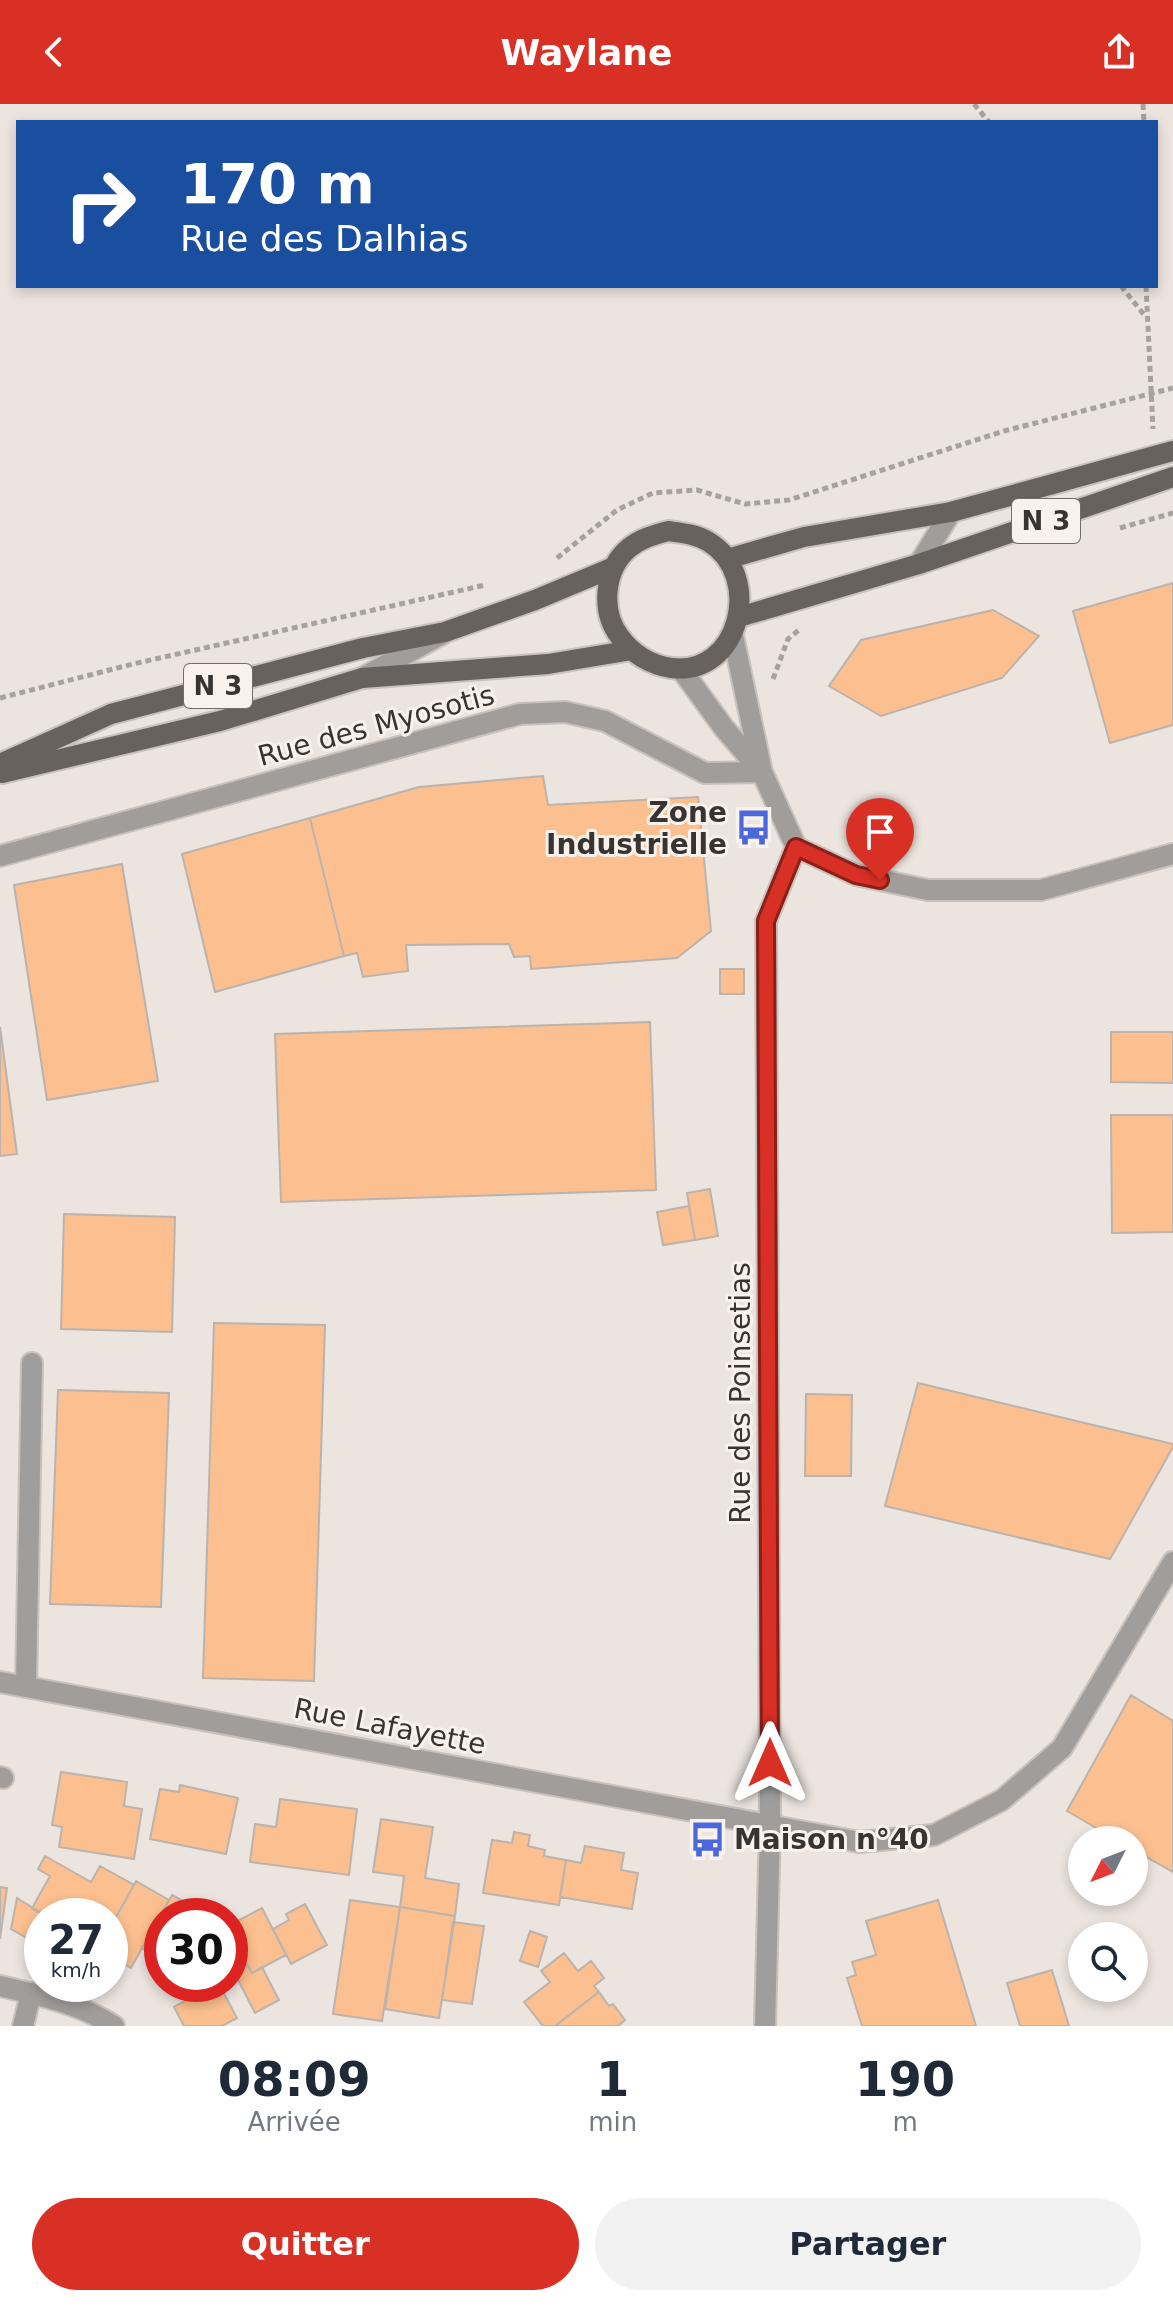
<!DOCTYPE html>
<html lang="fr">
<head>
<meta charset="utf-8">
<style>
  body { margin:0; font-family:"DejaVu Sans",sans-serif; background:#f2f2f3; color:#1f2937; height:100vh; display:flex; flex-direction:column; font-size:30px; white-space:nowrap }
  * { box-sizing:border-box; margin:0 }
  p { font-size:26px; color:#747a83 }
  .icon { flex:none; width:44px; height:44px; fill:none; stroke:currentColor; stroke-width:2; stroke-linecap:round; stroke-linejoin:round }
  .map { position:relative; height:1922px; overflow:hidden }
  .panel { display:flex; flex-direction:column; background:#fff; flex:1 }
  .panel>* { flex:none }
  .hud { position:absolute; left:16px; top:16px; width:1142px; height:168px; border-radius:0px; box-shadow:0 4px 12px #0003; background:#1a4fa0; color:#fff; overflow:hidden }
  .needle { width:52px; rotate:228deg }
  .fabs { position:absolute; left:1068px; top:1722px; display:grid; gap:16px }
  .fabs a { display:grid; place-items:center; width:80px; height:80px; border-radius:50%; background:#fff; box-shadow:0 4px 12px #0003; font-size:40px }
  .speed { position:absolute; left:24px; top:1794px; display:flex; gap:16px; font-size:40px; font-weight:700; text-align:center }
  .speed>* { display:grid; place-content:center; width:104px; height:104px; border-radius:50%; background:#fff; box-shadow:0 4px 12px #0003; line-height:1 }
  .speed small { font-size:20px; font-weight:400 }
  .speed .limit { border:12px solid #d22; background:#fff; color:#111 }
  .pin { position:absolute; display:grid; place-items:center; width:68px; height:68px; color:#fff; margin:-82px -34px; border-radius:50% 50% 50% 0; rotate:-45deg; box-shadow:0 0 8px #0007 }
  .pin .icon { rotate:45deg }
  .me { position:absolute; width:88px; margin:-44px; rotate:0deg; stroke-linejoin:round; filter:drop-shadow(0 0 6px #0008) }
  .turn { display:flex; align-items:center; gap:28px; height:168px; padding:0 32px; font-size:36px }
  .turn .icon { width:104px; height:104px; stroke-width:2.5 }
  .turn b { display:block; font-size:56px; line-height:68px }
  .eta { display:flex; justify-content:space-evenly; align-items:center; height:136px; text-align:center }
  .eta b { font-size:48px; font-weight:600; line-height:56px }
  .cta { display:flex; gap:16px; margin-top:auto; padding:16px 32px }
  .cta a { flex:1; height:92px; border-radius:48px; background:#d93025; color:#fff; font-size:32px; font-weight:600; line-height:92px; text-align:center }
  .cta a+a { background:#f2f2f3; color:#1f2937 }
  header { display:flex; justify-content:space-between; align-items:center; height:104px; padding:0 32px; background:#d93025; color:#fff; font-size:36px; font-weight:600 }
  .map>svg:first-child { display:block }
  .building { fill:#fcbf8f; stroke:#bab3ae; stroke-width:2 }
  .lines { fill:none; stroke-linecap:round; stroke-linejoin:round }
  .minor-casing { stroke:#c8c1bc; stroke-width:24 }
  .major-casing { stroke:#c8c1bc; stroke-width:24 }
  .path { stroke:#a8a29d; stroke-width:5; stroke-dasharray:6 4; stroke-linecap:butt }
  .minor { stroke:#a09d9b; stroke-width:20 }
  .major { stroke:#67625e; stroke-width:20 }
  .route-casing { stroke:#8d1f18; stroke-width:20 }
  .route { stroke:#d93025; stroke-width:14 }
  .labels { text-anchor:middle; stroke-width:6; stroke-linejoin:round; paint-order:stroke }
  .shield { fill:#f9f1ec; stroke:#716d6a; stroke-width:2 }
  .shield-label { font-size:26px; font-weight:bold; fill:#373432 }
  .street-label { font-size:28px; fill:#373432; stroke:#f9f1ec }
  .poi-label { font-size:28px; font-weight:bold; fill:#373432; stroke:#f9f1ec; text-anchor:end }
</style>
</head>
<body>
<header><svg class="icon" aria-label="back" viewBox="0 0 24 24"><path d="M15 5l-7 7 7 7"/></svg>Waylane<svg class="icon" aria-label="share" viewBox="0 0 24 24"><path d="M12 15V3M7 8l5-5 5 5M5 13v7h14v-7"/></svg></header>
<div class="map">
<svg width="1173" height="1922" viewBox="0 0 1173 1922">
  <rect width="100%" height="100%" fill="#ece4de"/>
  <path class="building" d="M1173,479V621L1110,639L1073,507Z
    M993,506L1039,532L1002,574L881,612L829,582L861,536Z
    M543,672L548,701L698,693L711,827L677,854L531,865L530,852L514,853L509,840L406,841L408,867L363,873L357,849L344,852L310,714L419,683Z
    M310,714L344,852L215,888L182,750Z
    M122,760L158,977L47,996L14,781Z
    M720,865H744V890H720Z
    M650,918L656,1086L281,1098L275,930Z
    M0,923L17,1050L0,1052Z
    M1111,928H1173V979L1111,978Z
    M1111,1011H1173V1128L1112,1129Z
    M710,1085L718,1132L695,1136L687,1089Z
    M689,1102L695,1136L663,1141L657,1108Z
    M64,1110L175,1113L172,1228L61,1225Z
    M214,1219L325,1221L314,1577L203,1574Z
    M918,1279L1173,1340V1343L1110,1455L885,1402Z
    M58,1286L169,1289L161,1503L50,1500Z
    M806,1290L852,1291L851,1372H805Z
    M1131,1591L1173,1617V1768L1134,1746V1736H1117L1067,1707Z
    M61,1668L127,1678L124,1702L142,1705L134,1755L59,1743L62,1723L52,1721Z
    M180,1681L238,1694L226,1750L150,1735L160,1685L179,1688Z
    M280,1695L357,1705L349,1771L250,1758L255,1720L276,1723Z
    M381,1715L433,1723L425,1774L459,1780L455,1812L400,1803L404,1772L373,1768Z
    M514,1728L530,1731L528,1742L545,1746L544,1752L566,1756L559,1801L483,1789L492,1736L512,1739Z
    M585,1742L624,1749L621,1766L638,1769L632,1805L560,1793L566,1756L581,1759Z
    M45,1752L91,1778L100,1762L134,1781L110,1824V1812H46L32,1804L50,1772L38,1765Z
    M136,1777L169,1796L131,1864L113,1854L117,1847L110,1842V1824Z
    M0,1783L7,1784L0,1835Z
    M172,1791L205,1809L204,1812H162V1872L150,1865L157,1852L142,1844Z
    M17,1794L46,1812H42V1819L32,1837L11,1825Z
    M350,1796L400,1803L382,1917L333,1910Z
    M938,1796L976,1922H862L847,1874L856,1871L852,1858L876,1851L866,1817Z
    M305,1800L327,1841L291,1860L273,1825L289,1816L286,1810Z
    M400,1803L455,1812L439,1914L385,1905Z
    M262,1804L286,1851L252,1869L247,1860L234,1868L230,1860V1831L232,1829L230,1821Z
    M453,1818L484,1822L472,1900L442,1896Z
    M530,1827L547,1833L538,1863L520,1857Z
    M564,1849L578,1867L591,1857L604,1874L594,1882L599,1888L555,1922H543L524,1898L550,1878L541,1867Z
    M247,1860L252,1869L262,1863L279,1896L255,1909L234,1868Z
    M1052,1866L1069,1922H1020L1007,1879Z
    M195,1880H219L237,1914L222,1922H184L174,1903L199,1889Z
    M599,1888L609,1902L613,1900L625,1916L618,1922H555Z"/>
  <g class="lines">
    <defs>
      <path id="minor" d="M919,460L951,408
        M733,532L762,668L796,743L766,817L770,1721L765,1922
        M681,565L724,624L760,666
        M362,574L442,530
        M796,743L856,771L928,786H1041L1173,750
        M0,752L520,610L565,608L605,617L705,669L762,668
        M0,1578L859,1738L934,1731L1002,1696L1062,1644L1173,1458
        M26,1582L32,1259
        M0,1673L3,1674
        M0,1882C38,1891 81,1900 114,1922
        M23,1922L31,1889"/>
      <path id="major" d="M668,427C683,429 696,430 709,438C764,472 740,573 671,564C651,561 632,550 620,533C600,507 604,465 629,444C641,434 654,431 668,427Z
        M727,455L804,433L951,408L1173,347
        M739,513L919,460L1173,373
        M0,660L111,610L363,544L445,528L535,496L614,463
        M2,669L220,617L362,574L548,560L632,546"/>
    </defs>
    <use href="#minor" class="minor-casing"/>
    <use href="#major" class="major-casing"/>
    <path class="path" d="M974,0L989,18
      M1143,0L1144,18
      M1121,182L1145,212
      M1146,182L1153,325
      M1120,424L1173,409
      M557,454L617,406L653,389L697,386L745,400L789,396L1004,327L1173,284
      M773,575L788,535L800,525
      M0,594L133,560L485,481"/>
    <use href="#minor" class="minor"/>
    <use href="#major" class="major"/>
  </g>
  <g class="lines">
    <defs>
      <path id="route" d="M770,1659L766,817L796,743L856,771L880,776"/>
    </defs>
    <use href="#route" class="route-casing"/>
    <use href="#route" class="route"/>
  </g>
  <defs>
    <symbol id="bus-bare" viewBox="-9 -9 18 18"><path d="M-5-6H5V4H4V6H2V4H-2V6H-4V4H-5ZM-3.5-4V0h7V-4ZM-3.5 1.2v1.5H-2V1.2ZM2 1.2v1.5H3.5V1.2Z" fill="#4a68dc" stroke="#f9f1ec" stroke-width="2.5" paint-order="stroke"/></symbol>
  </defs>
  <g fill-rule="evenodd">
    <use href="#bus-bare" x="728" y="698" width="51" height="51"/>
    <use href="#bus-bare" x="682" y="1710" width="51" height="51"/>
  </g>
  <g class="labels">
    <g class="shield">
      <rect x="1012" y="395" width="68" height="44" rx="6"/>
      <rect x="184" y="560" width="68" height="44" rx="6"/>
    </g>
    <g class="shield-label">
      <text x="1046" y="426">N 3</text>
      <text x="218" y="591">N 3</text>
    </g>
    <g class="street-label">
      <text transform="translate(376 621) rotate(-15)" y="10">Rue des Myosotis</text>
      <text transform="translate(740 1289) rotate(-90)" y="10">Rue des Poinsetias</text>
      <text transform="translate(390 1622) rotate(11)" y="10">Rue Lafayette</text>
    </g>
    <g class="poi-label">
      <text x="727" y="718">Zone<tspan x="727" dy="32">Industrielle</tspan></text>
      <text x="734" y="1745" text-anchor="start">Maison n°40</text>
    </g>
  </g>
</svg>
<div class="fabs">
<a><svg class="needle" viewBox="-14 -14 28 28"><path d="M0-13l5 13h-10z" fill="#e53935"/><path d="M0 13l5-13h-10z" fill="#747a83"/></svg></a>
<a><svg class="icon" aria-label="search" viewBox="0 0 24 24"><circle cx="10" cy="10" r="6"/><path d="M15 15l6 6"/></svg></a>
</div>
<div class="speed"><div>27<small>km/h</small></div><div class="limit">30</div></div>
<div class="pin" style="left:880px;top:776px;background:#d93025"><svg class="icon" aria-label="arrive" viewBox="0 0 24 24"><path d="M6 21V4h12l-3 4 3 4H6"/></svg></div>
<svg class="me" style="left:770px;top:1659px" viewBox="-20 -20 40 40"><path d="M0-17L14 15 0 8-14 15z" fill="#d93025" stroke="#fff" stroke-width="4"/></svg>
<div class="hud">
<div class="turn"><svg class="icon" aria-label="right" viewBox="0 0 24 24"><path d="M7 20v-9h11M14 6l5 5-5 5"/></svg><div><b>170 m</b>Rue des Dalhias</div></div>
</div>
</div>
<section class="panel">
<div class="eta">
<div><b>08:09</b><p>Arrivée</p></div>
<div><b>1</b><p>min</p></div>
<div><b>190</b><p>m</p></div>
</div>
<div class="cta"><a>Quitter</a><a>Partager</a></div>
</section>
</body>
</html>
